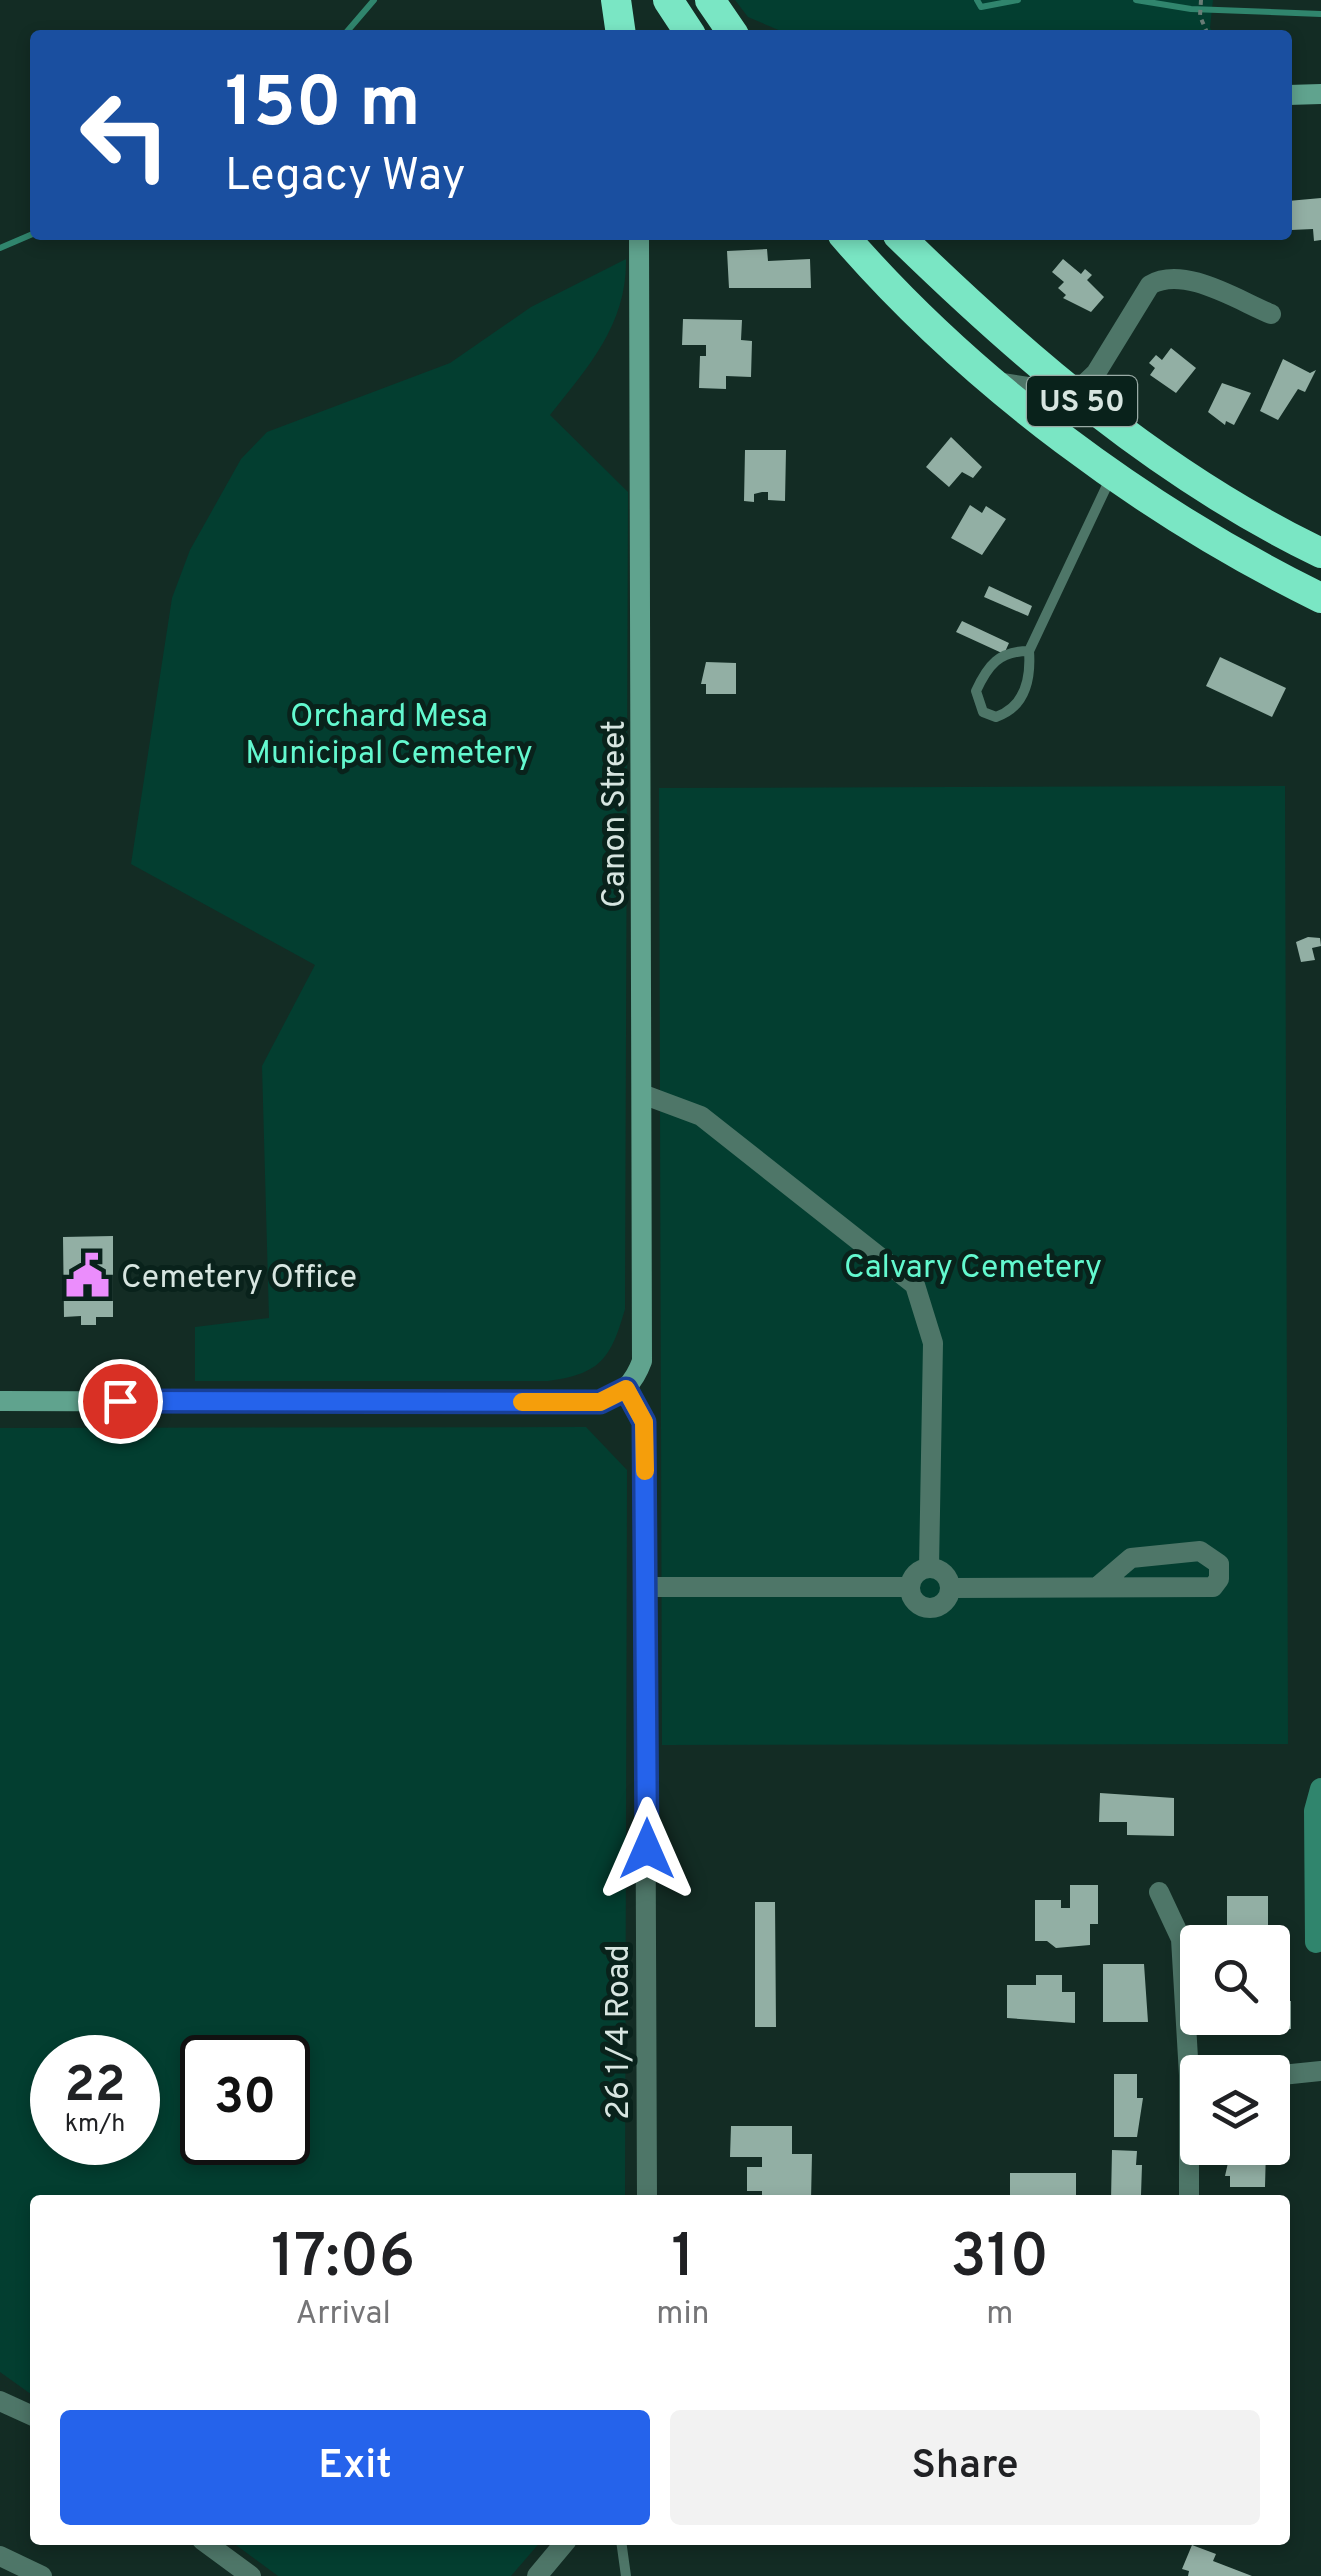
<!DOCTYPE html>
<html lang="en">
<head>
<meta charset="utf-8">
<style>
  body { margin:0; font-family:Overpass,sans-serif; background:#f2f2f2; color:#202124; height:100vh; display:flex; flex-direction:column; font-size:38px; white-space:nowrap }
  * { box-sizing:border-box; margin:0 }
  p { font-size:32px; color:#757577 }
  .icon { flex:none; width:55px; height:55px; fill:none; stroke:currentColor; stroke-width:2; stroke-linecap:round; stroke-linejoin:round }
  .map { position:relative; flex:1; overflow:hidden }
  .panel { position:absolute; left:30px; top:2195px; width:1260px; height:350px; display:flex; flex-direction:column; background:#fff; border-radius:10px; box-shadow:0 5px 15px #0003 }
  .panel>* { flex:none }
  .top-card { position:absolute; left:30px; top:30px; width:1262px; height:210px; border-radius:10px; box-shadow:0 5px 15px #0003; background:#1a4fa0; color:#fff; overflow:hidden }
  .tools { position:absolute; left:1180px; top:1925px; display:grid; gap:20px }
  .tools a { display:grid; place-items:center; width:110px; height:110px; border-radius:10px; background:#fff; box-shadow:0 5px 15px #0003; font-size:50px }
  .speed { position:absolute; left:30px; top:2035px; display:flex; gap:20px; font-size:50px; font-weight:700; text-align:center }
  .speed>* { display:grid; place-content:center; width:130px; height:130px; border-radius:50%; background:#fff; box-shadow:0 5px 15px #0003; line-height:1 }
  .speed small { font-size:25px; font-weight:400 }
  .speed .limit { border:5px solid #111; border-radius:15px; background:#fff; color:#111 }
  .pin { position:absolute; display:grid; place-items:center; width:85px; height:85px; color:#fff; margin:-42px; border:5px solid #fff; border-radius:50%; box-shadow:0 2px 10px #0007 }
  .me { position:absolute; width:110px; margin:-55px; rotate:0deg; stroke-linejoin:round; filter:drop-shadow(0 0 8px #0008) }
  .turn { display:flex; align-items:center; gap:35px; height:210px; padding:0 30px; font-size:45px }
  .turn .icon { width:130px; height:130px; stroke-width:2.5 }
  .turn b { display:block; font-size:70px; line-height:85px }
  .eta { display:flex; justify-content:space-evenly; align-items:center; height:170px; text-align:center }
  .eta b { font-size:60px; font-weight:600; line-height:70px }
  .button { display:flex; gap:20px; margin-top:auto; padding:20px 30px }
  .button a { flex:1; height:115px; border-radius:10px; background:#2563eb; color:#fff; font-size:40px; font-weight:600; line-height:115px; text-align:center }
  .button a+a { background:#f2f2f2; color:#202124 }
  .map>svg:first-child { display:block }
  .green { fill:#033e30; fill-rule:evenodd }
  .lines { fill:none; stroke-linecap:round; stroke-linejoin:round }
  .stream { stroke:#30856d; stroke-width:6 }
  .canal { stroke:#30856d; stroke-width:22 }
  .building { fill:#92afa4 }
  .path { stroke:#687d76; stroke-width:4; stroke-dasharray:5 5; stroke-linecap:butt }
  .lane { stroke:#4e7668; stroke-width:10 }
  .street { stroke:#4e7668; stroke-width:20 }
  .secondary { stroke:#60a38e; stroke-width:20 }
  .highway { stroke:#7ae6c4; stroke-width:30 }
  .route-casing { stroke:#184099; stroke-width:25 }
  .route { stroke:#2563eb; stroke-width:18 }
  .slow { stroke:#f59e0b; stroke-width:18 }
  .labels { text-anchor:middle; stroke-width:10; stroke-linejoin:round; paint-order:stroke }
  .shield { fill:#09221b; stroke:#99aaa5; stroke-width:2.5 }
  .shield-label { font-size:30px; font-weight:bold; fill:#d7e5e0 }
  .park-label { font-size:32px; fill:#63f9cf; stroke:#09221b }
  .street-label { font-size:32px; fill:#d7e5e0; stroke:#09221b }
  .poi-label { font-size:32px; fill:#d7e5e0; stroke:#09221b; text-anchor:start }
</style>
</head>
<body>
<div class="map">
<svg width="1321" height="2576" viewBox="0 0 1321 2576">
  <rect width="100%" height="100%" fill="#132c24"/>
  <path class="green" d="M735,0H1213L1210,28L1216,35H790L748,17Z
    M626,259C627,324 589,366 550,415L628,492L625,1309C611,1358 601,1374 548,1381H195V1327L269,1318L262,1066L315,965L131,864L172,598L190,550L241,459L267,432L450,363L531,307Z
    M1285,786L1288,1744L662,1745L659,788Z
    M586,1427L627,1470L625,2200H35V2397L0,2372V1428ZM52,2058H138V2142H52ZM202,2058H288V2142H202Z
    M229,2540H542L511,2576H278Z"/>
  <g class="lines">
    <path class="stream" d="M977,0L981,7L1018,0
      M1136,0L1191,9L1321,14
      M344,35L374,0
      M224,235H262
      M0,248L35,233"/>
    <path class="canal" d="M1316,1942L1315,1811L1321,1789"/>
  </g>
  <path class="building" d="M1321,198V240L1314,241L1313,229L1291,230L1288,201Z
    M767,249L768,261L810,259L811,288H729L727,251Z
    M1063,259L1081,274L1085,269L1092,275L1087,280L1104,297L1091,312L1063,298L1066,295L1058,288L1064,282L1052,272Z
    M683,319L742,320L741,340L752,341L751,377L726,376V389L699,388L700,356H706V345H682Z
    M1171,348L1196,368L1176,393L1150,375L1155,368L1149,363L1156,355L1162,360Z
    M1283,359L1310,373L1316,370L1305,392L1298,389L1278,420L1260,411Z
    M1222,383L1251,393L1234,425L1226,421L1225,425L1208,412Z
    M951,437L982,467L973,478L962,472L949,487L926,467Z
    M745,450H786L785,501L768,500V492H762L754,494V502L744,501Z
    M970,505L982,513L986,506L1006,519L982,555L951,538Z
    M989,586L1032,606L1028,616L984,597Z
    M962,621L1009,643L1004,654L956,632Z
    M1220,657L1286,688L1272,717L1206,686Z
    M706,662L736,663V694H706V684H701Z
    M1308,937L1320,938L1321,946L1312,948L1315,960L1301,962L1296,942Z
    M113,1236V1317H96V1325H81V1316L64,1317L63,1237Z
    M1100,1793L1174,1798V1836L1127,1835V1822H1099Z
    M1070,1885H1098V1924H1090V1945L1056,1948L1047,1941H1035V1900H1061V1908H1070Z
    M1227,1896H1268V1942H1233V1927H1227Z
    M755,1902H775L776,2027H755Z
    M1103,1964H1144L1148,2022H1103Z
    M1036,1975H1062V1992H1075V2023L1007,2018V1985H1036Z
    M1272,2001H1291V2029L1228,2032V2018H1272Z
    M1114,2074H1137V2098H1143L1137,2137H1114Z
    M731,2126H792V2154H812L811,2200H762V2191H747V2167H762V2157H730Z
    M1224,2148H1266L1265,2187H1230V2176H1225L1230,2154H1224Z
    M1112,2150L1137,2151L1136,2165H1142L1141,2195H1136V2200H1111Z
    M1010,2173H1076V2200H1010Z
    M1192,2545L1216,2554L1213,2561L1252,2576H1188L1189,2571L1182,2569Z"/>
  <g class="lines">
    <path class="path" d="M1201,0L1200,16L1208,35"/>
    <path class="lane" d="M1029,651C999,651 988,665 976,691L983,712L996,717C1025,707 1031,679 1029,651L1111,477
      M621,2540L626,2576"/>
    <path class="street" d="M996,382L1074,394L1096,373L1150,285C1184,265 1237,300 1271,314
      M642,1094L701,1116L915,1285L933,1343L929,1568
      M626,1389L644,1422L647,2200
      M910 1588a20 20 0 1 1 40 0a20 20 0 1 1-40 0Z
      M645,1587H909
      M950,1588L1213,1587L1219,1579V1564L1200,1551L1131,1558L1097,1587
      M1159,1892L1181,1939L1189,2075V2200
      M1272,2076L1321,2071
      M0,2401L35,2417
      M202,2540L251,2576
      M0,2556L42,2576
      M537,2576L567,2540"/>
    <path class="secondary" d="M1288,95L1321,94
      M0,1401L600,1403C622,1395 634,1383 642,1361L639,235"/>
    <path class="highway" d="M616,0L621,35
      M668,0L691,35
      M710,0L734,35
      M843,235C971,383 1146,512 1321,598
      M898,235C1025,359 1160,475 1321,553"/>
  </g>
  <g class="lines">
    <defs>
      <path id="route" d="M120,1401L600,1402L626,1389L644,1422L647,1849"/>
    </defs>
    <use href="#route" class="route-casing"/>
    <use href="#route" class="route"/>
    <path class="slow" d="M522,1402H600L626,1389L644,1422L645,1471"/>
  </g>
  <defs>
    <symbol id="civic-bare" viewBox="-9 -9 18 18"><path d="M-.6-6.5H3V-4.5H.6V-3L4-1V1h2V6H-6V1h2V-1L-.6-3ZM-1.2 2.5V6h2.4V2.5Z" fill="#eb8dfc" stroke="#09221b" stroke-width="2.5" paint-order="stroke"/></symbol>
  </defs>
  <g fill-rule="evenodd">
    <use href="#civic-bare" x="56" y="1244" width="63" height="63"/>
  </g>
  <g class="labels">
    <rect class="shield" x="1027" y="376" width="110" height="50" rx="8"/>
    <g class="shield-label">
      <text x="1082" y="411">US 50</text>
    </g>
    <g class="park-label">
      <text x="389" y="726">Orchard Mesa<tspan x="389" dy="37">Municipal Cemetery</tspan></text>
      <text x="973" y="1277">Calvary Cemetery</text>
    </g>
    <g class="street-label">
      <text transform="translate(613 814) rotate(-90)" y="11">Canon Street</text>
      <text transform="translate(617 2032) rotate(-90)" y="11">26 1/4 Road</text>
    </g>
    <g class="poi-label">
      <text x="121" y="1287">Cemetery Office</text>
    </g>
  </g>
</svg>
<div class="tools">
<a><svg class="icon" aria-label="search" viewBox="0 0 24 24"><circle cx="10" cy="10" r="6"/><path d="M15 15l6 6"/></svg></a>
<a><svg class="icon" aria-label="layers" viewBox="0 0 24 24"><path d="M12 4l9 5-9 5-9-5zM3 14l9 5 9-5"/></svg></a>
</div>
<div class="speed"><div>22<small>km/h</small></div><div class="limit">30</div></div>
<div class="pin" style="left:120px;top:1401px;background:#d93025"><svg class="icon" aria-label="arrive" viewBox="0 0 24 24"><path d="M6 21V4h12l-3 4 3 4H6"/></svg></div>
<svg class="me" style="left:647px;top:1849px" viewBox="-20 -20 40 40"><path d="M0-17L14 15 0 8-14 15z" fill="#2563eb" stroke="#fff" stroke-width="4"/></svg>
<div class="top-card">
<div class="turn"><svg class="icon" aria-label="left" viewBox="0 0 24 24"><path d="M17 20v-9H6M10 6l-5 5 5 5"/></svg><div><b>150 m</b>Legacy Way</div></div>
</div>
<section class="panel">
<div class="eta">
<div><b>17:06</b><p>Arrival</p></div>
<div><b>1</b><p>min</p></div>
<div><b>310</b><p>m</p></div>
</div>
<div class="button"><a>Exit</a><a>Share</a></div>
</section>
</div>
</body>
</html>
